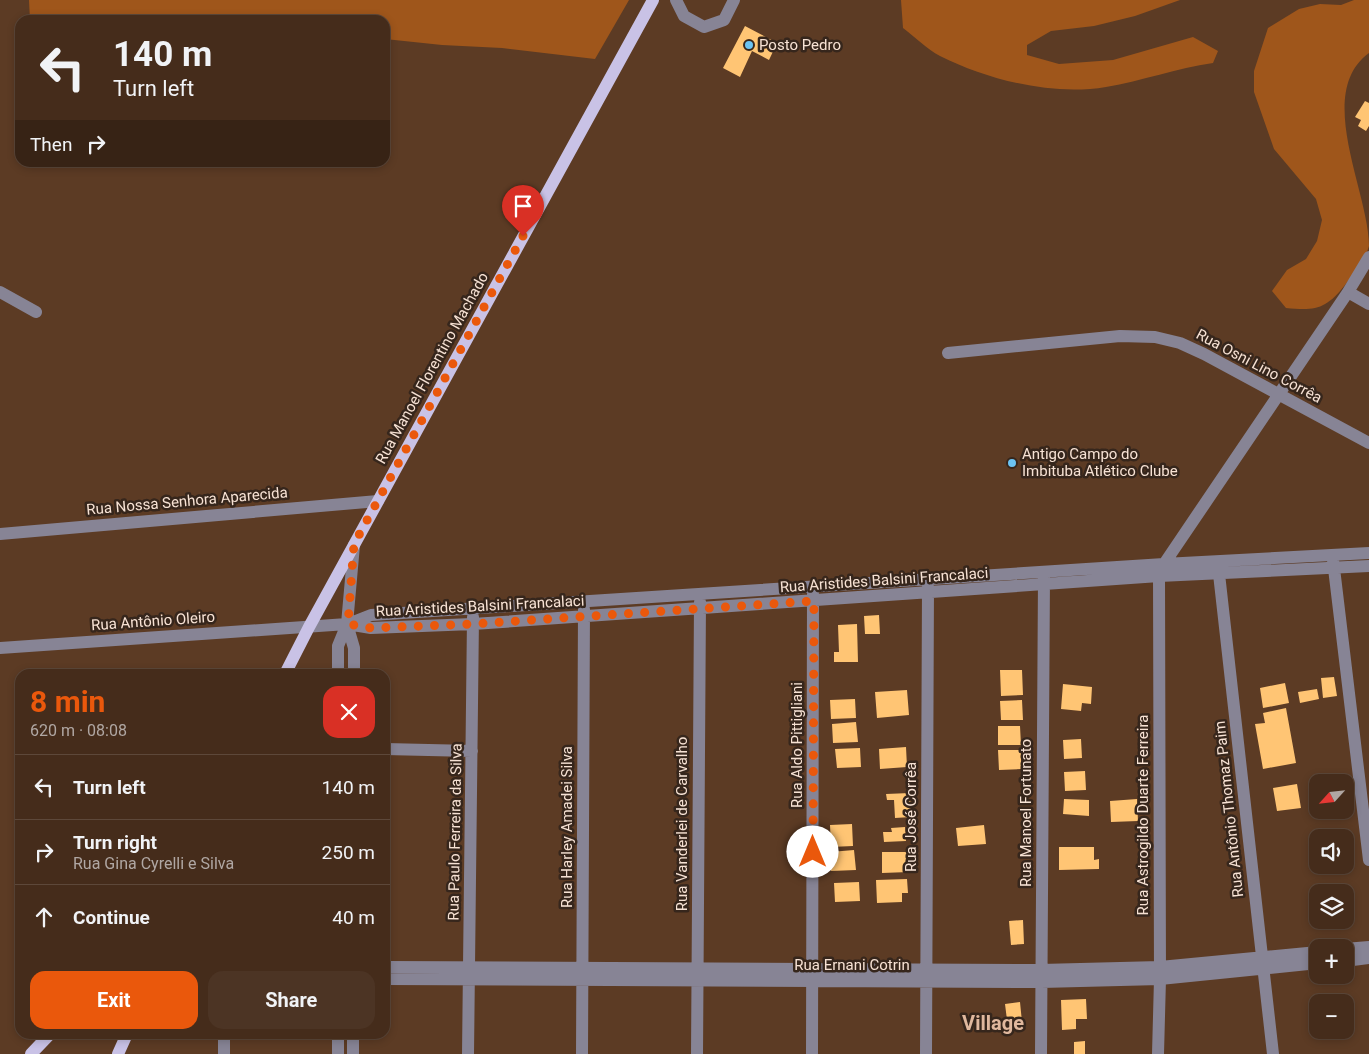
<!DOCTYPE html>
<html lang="en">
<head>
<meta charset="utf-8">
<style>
  body { margin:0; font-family:Roboto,sans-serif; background:#4c3424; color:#f1f3f6; height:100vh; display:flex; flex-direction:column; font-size:19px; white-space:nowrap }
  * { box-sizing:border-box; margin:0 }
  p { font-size:16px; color:#b0a7a3 }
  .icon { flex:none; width:28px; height:28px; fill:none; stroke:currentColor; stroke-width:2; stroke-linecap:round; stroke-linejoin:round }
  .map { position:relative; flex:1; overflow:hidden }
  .side { position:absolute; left:15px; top:669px; width:375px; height:370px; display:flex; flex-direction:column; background:#452c1b; border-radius:15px; box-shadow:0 2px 8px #0003,0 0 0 1px #5d483a }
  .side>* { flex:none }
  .banner { position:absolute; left:15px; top:15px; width:375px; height:152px; border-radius:15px; box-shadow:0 2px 8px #0003,0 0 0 1px #5d483a; background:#452c1b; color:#f1f3f6; overflow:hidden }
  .needle { width:32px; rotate:243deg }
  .tools { position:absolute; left:1309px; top:774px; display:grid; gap:10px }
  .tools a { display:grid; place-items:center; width:45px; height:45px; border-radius:10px; background:#452c1b; box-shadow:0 2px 8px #0003,0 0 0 1px #5d483a; font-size:25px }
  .pin { position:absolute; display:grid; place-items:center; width:42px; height:42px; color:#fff; margin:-51px -21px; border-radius:50% 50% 50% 0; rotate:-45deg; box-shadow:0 0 5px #0007 }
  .pin .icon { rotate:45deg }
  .me { position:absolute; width:55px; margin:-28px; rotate:0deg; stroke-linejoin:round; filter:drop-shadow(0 0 4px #0008) }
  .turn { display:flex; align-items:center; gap:18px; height:105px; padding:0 15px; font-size:22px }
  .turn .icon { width:65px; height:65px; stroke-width:2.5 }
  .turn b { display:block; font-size:35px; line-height:42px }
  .then { display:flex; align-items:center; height:48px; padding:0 15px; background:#0003; gap:10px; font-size:19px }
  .round { display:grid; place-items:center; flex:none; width:52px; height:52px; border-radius:15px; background:#4c3424 }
  .overview { display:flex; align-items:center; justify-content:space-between; height:85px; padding:0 15px }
  h1 { font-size:30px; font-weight:700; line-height:38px; color:#ea580c }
  .cta { display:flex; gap:10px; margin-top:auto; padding:10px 15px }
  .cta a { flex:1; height:58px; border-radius:15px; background:#ea580c; color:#fff; font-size:20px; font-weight:700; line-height:58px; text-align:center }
  .cta a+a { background:#4c3424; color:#f1f3f6 }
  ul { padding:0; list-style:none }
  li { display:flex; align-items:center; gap:15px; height:65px; padding:0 15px; border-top:1px solid #5d483a }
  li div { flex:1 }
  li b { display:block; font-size:19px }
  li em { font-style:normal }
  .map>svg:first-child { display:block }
  .forest { fill:#9f561b }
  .building { fill:#ffc574 }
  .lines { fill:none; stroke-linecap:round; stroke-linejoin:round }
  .minor { stroke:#878495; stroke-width:12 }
  .major { stroke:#c9c2e6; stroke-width:12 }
  .route { stroke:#ea580c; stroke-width:9; stroke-dasharray:0 16.2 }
  .poi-dot { fill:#6cc3f2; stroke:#36261c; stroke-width:2 }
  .labels { text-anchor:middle; stroke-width:5; stroke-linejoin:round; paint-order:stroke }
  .poi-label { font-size:15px; fill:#f7e2d4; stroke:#36261c; text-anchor:start }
  .street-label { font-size:15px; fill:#f7e2d4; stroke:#36261c }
  .district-label { font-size:20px; font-weight:bold; fill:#e0b89e; stroke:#36261c }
</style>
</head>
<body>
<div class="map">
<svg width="1369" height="1054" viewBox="0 0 1369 1054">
  <rect width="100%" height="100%" fill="#5c3b24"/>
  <path class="forest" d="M29,0H629L595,59L502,48L442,45L385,39V20H30Z
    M901,0H1180L1135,16L1094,26L1051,31L1027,45V55L1059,64L1113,60L1193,37L1218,51L1213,63C1177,68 1142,81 1106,87C1052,96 988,80 940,56C927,49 915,37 903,28Z
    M1354,0H1369V53C1314,93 1369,192 1369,246C1365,261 1354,273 1345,285C1326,309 1316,311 1286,308L1272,291L1287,270L1306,259L1317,241L1322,220L1316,199L1274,149L1254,92V71L1268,28L1299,9L1320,4L1341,5Z"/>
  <path class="building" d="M745,26L777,43L769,60L752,51L740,77L723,68Z
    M1365,101L1369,103V126L1366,131L1358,126L1361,120L1355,117Z
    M879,615L880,634H865L864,616Z
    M857,624L858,662H834V652H839L838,625Z
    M1000,670H1022L1023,695L1001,696Z
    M1334,677L1337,696L1323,698L1321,678Z
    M1285,683L1289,703L1263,708L1260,688Z
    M1063,684L1092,687L1091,704L1082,703L1081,711L1061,709Z
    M1317,689L1319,699L1300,703L1298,692Z
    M907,690L909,715L877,718L875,692Z
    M855,699L856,718L831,719L830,700Z
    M1022,700L1023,720H1001L1000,701Z
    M1286,708L1296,763L1263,769L1255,724L1265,723L1263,713Z
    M856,722L858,742L833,743L832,724Z
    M998,726H1020L1021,745H998Z
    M1081,739L1082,758L1064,759L1063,740Z
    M906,747L907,767L880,769L879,749Z
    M860,748L861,767L837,768L835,749Z
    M998,750H1021V769L999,770Z
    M1085,771L1086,790L1065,791L1064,772Z
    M1297,784L1301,808L1277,811L1273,788Z
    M910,793L911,817L895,818L894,800H887L886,794Z
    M1064,799L1089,800V816L1063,814Z
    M1137,799L1138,821L1111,822L1110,801Z
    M852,824L853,846L831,847L830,825Z
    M984,825L986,844L958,846L956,828Z
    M905,827L906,841L884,842L883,832H892L891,828Z
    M1059,847H1094V860L1099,859V869L1059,870Z
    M854,850L856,870L831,871L830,852Z
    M882,852H908L909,872L882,873Z
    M907,879L908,893H902V902L877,903L876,880Z
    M859,882L860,901L835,902L834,883Z
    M1023,920L1024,944L1011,945L1009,921Z
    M1086,999L1087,1019H1076V1029L1062,1030L1061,1000Z
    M1020,1002L1022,1022L1012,1023L1013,1033L1001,1034L1000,1020H1007L1005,1004Z
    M1085,1041V1054H1074V1042Z"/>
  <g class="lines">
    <path class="minor" d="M676,0L684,16L704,27L724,20L734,0
      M0,292L36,312
      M1348,292L1369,304
      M948,353L1120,336L1155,337L1180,343L1204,354L1369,443
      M0,534L378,501
      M1333,560L1369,860
      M1218,565L1273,1054
      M348,624L371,615L1164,564L1369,553
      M0,648L347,624L371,628L473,624L1159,576L1369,566
      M338,674V646L347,624
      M354,674V648L347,624L354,545
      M385,749L472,751
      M1345,949L1369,947
      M1345,961L1369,958
      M385,967L1041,970L1160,967L1318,952
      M385,979L1041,982L1160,979L1318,963
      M224,1054V1034
      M338,1054V1034
      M353,1054V1034
      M468,1054L473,617
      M582,1054L584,609
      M697,1054L700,602
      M812,1054L813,594
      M926,1054L928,587
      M1041,1054L1044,577
      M1158,1054L1160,979L1159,576L1164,564L1348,292L1369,257"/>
    <path class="major" d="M285,674L309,627L653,0
      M31,1054L50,1034
      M118,1054L127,1034"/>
  </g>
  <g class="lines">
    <path class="route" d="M523,236L354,544L348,624L371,628L473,624L814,601L813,852"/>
  </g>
  <g class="poi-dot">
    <circle cx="749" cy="45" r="5"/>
    <circle cx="1012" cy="463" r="5"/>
  </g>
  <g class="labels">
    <g class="poi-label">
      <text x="759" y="50">Posto Pedro</text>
      <text x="1022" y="459">Antigo Campo do<tspan x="1022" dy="17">Imbituba Atlético Clube</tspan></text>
    </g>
    <g class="street-label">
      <text transform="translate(1259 366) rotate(28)" y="5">Rua Osni Lino Corrêa</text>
      <text transform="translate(432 368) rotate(-61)" y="5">Rua Manoel Florentino Machado</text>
      <text transform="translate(187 501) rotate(-5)" y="5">Rua Nossa Senhora Aparecida</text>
      <text transform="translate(884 580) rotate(-4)" y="5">Rua Aristides Balsini Francalaci</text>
      <text transform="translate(480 606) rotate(-3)" y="5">Rua Aristides Balsini Francalaci</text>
      <text transform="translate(153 621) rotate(-4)" y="5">Rua Antônio Oleiro</text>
      <text transform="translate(797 745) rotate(-90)" y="5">Rua Aldo Pittigliani</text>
      <text transform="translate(1229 809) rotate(-96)" y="5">Rua Antônio Thomaz Paim</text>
      <text transform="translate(1026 813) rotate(-90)" y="5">Rua Manoel Fortunato</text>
      <text transform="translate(1143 815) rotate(-90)" y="5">Rua Astrogildo Duarte Ferreira</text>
      <text transform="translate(911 817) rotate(-90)" y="5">Rua José Corrêa</text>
      <text transform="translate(682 824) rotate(-90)" y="5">Rua Vanderlei de Carvalho</text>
      <text transform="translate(567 827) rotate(-90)" y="5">Rua Harley Amadei Silva</text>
      <text transform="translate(455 832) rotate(-89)" y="5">Rua Paulo Ferreira da Silva</text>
      <text x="852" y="970">Rua Ernani Cotrin</text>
    </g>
    <g class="district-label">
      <text x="993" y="1030">Village</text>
    </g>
  </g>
</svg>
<div class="tools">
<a><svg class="needle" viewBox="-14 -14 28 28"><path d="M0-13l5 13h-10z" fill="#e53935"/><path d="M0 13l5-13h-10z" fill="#b0a7a3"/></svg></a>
<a><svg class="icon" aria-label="sound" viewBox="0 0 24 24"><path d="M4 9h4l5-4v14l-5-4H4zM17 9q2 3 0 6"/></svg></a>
<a><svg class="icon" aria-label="layers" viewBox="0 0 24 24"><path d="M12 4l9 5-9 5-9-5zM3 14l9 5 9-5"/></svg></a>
<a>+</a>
<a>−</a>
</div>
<div class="pin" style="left:523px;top:236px;background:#d93025"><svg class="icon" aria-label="arrive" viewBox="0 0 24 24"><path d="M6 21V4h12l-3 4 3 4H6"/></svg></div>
<svg class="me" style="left:813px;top:852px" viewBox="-20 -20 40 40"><circle r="19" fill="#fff"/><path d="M0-13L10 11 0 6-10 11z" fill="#ea580c"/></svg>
<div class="banner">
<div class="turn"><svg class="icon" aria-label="left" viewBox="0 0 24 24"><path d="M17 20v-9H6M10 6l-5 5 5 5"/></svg><div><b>140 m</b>Turn left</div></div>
<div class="then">Then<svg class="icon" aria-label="right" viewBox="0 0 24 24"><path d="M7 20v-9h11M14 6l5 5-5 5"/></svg></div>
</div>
<section class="side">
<div class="overview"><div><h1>8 min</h1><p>620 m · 08:08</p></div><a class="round" style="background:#d93025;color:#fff"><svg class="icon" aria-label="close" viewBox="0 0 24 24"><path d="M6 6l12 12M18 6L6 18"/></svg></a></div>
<ul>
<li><svg class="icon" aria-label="left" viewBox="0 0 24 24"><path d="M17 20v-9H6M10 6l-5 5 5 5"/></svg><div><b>Turn left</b></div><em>140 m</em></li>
<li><svg class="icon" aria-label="right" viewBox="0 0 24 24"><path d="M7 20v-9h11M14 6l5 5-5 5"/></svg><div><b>Turn right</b><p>Rua Gina Cyrelli e Silva</p></div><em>250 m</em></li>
<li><svg class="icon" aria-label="ahead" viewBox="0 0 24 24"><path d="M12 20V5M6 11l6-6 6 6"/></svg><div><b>Continue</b></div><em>40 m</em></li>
</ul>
<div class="cta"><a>Exit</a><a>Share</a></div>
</section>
</div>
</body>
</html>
